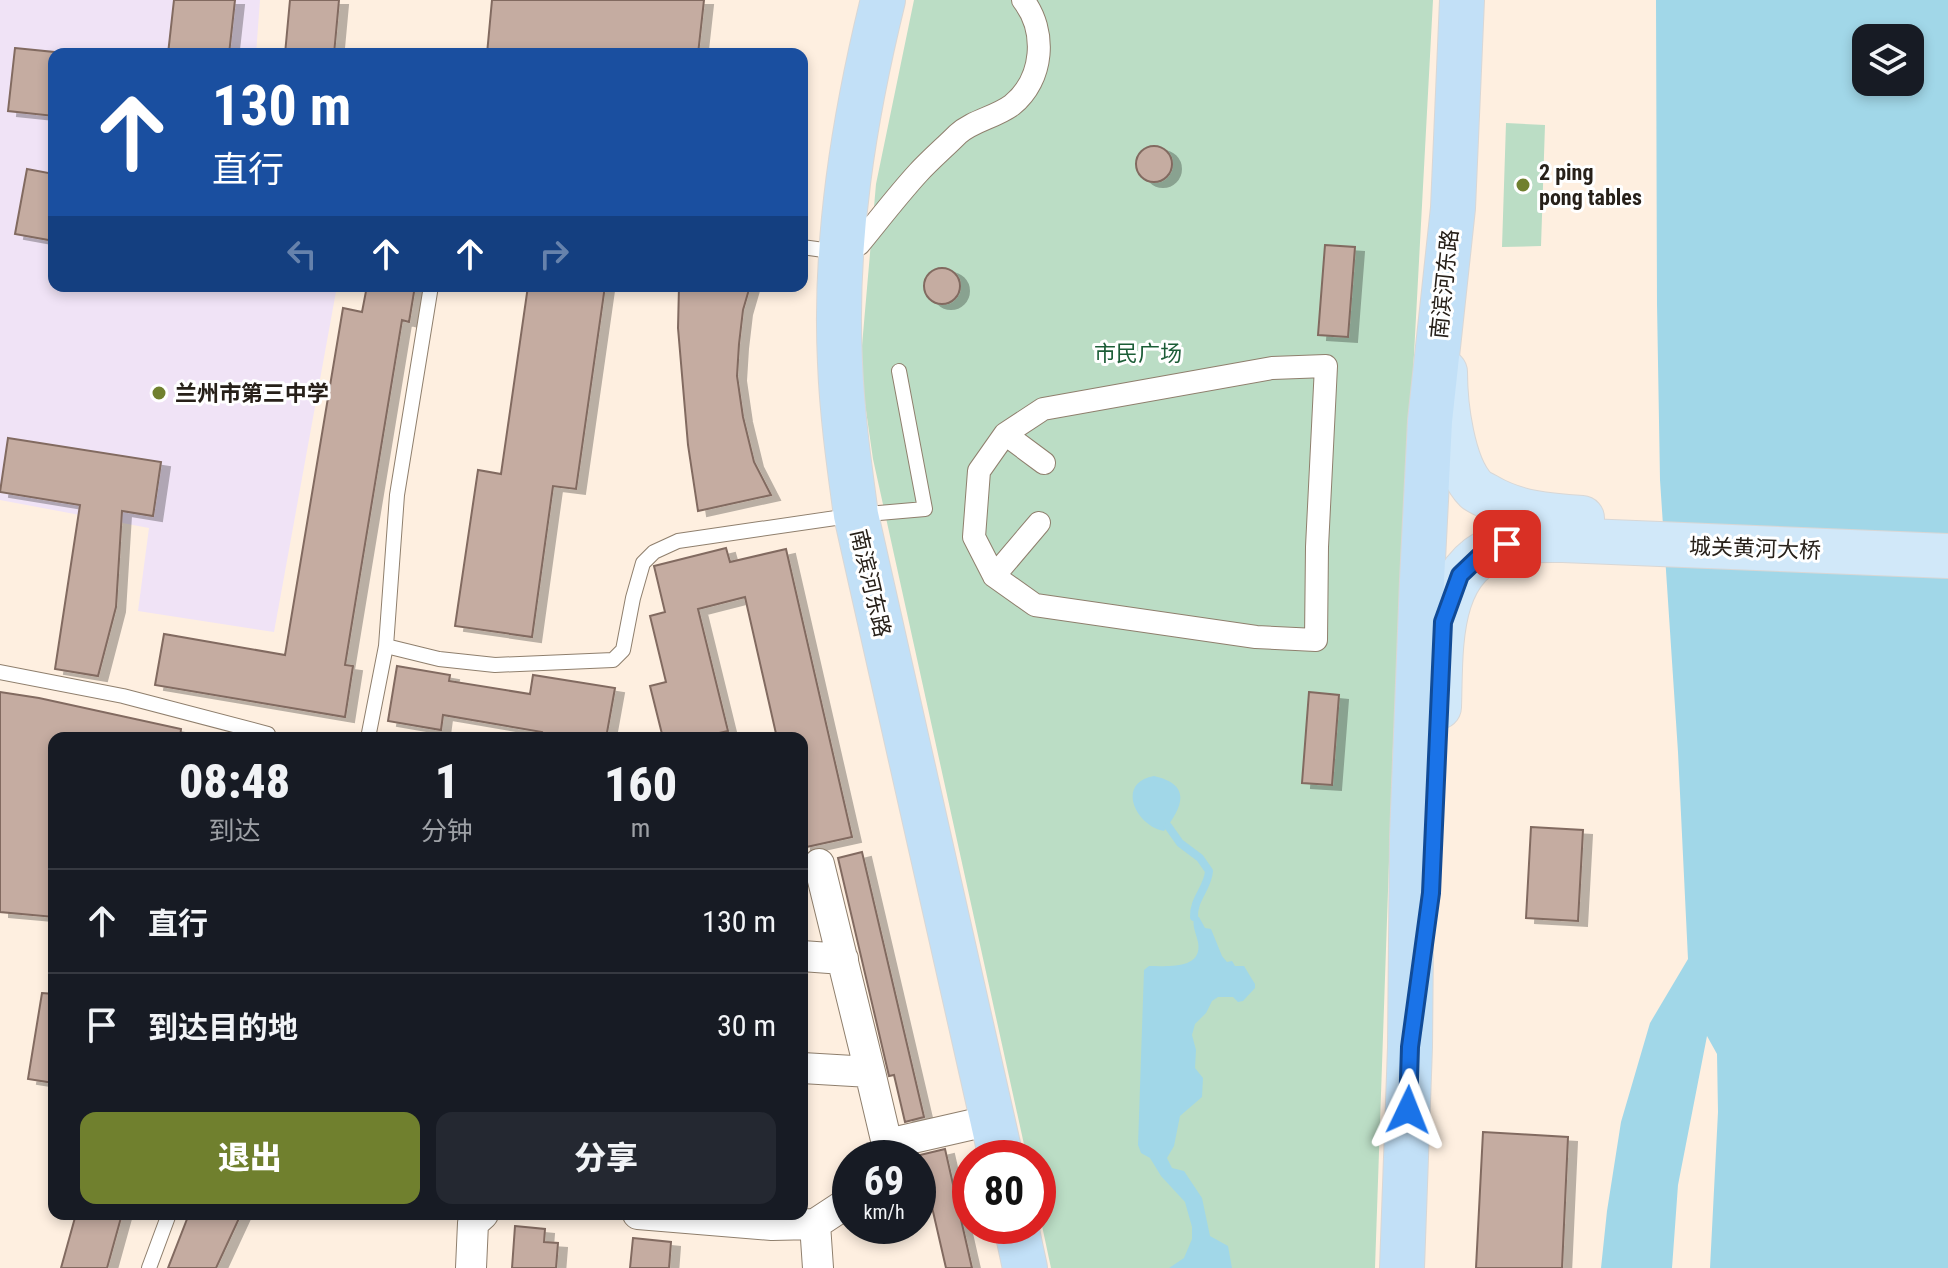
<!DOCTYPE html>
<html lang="zh">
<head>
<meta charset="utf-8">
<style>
  body { margin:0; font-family:"Roboto Condensed","Noto Sans SC",sans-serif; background:#242831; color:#f1f3f6; height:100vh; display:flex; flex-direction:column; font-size:30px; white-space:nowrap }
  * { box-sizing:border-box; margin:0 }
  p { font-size:26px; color:#9ea1a6 }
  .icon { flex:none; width:44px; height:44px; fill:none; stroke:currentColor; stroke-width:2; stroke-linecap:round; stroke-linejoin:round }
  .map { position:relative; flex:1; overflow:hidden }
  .panel { position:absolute; left:48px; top:732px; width:760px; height:488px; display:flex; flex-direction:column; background:#171b24; border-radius:16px; box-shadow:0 4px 12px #0003 }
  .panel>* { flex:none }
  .guide { position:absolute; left:48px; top:48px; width:760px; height:244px; border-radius:16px; box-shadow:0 4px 12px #0003; background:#1a4fa0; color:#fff; overflow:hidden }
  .fabs { position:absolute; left:1852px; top:24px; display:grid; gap:16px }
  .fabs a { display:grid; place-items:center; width:72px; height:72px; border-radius:16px; background:#171b24; box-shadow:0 4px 12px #0003; font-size:40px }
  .speed { position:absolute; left:832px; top:1140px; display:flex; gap:16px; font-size:40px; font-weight:700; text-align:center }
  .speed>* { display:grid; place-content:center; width:104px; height:104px; border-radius:50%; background:#171b24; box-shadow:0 4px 12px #0003; line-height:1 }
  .speed small { font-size:20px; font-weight:400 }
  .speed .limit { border:12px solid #d22; background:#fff; color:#111 }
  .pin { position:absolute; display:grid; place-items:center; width:68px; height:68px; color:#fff; margin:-34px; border-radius:16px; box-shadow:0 4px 12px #0006 }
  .me { position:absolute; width:88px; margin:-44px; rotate:2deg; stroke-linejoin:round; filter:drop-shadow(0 0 6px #0008) }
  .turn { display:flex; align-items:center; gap:28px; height:168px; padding:0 32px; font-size:36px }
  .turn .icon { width:104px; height:104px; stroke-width:2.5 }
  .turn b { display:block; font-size:56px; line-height:68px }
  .lanes { display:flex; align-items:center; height:76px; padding:0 32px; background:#0003; justify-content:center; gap:40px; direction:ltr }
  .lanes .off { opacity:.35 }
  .eta { display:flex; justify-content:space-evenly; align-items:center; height:136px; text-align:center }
  .eta b { font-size:48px; font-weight:800; line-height:56px }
  .action { display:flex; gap:16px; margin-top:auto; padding:16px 32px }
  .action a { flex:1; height:92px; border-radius:16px; background:#70802e; color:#fff; font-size:32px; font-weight:800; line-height:92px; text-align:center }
  .action a+a { background:#242831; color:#f1f3f6 }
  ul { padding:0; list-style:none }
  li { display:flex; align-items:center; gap:24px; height:104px; padding:0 32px; border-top:2px solid #363941 }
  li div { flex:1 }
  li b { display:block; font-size:30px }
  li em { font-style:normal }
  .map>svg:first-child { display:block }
  .education { fill:#f0e3f6 }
  .green { fill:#bbddc5 }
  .water { fill:#a1d7e8; fill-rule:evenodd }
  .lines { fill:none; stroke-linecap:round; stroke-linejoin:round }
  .stream { stroke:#a1d7e8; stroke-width:8 }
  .building { fill:#c5aca1; stroke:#826b61; stroke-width:2; filter:url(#shadow) }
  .service-casing { stroke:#8f7f6d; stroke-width:16 }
  .pedestrian-casing { stroke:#8f7f6d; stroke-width:24 }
  .minor-casing { stroke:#8f7f6d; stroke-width:32 }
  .primary-casing { stroke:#d8d7d6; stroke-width:46 }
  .trunk-casing { stroke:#d8d7d6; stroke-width:46 }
  .service { stroke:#fff; stroke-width:14 }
  .pedestrian { stroke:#fff; stroke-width:22 }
  .minor { stroke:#fff; stroke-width:30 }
  .primary { stroke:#d1e8f9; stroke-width:44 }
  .trunk { stroke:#c2e0f7; stroke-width:44 }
  .route-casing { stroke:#114b97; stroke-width:20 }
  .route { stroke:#1a73e8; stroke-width:14 }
  .poi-dot { fill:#70802e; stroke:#fff; stroke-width:3 }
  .labels { text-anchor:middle; stroke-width:6; stroke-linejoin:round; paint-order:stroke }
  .poi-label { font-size:22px; font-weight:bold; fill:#272019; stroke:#fff; text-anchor:start }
  .street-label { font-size:22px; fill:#272019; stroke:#fff }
  .park-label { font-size:22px; fill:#1c5d37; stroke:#fff }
</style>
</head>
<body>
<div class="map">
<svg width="1948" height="1268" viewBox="0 0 1948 1268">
  <defs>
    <filter id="shadow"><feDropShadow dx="9" dy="5" stdDeviation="0" flood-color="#0004"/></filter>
  </defs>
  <rect width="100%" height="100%" fill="#feefe0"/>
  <path class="education" d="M0,0H260L256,54H54V286H337L274,632L138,611L149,528L0,500Z"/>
  <path class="green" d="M914,0H1433L1393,746L1375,1268H1051L1038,1207V1158H1027L873,459L860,369L876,184Z
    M1506,123L1545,125L1541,246L1502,247Z"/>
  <path class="water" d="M1656,0H1948V1268H1710L1718,1112L1717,1054L1707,1036L1678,1185L1672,1268H1601L1607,1211L1621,1122L1650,1023L1688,959L1678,752L1660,480L1657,304ZM1866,38H1910V82H1866Z
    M1154,776C1192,785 1183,806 1164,831C1136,826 1115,783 1154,776Z
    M1196,916L1199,917L1205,928L1211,929L1222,956L1227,962L1232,961L1235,966H1244L1255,984V988L1243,1001L1238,1002L1233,997H1218L1212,1001L1206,1013L1195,1024L1192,1035L1196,1050L1195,1068L1203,1078L1202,1097L1180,1116L1174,1146L1167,1158L1172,1168L1184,1171L1202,1198L1210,1236L1228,1246L1232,1268H1169L1184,1258L1192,1239V1227L1185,1202L1161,1176L1150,1158L1141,1153L1138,1145L1144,970L1149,966C1168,966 1203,970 1198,942C1196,933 1192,926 1194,917Z"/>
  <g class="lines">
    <path class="stream" d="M1168,826L1180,843L1200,858L1209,871C1208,888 1193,899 1194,917"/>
  </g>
  <path class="building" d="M174,0H235L229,54H168Z
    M290,0H339L334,54H285Z
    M492,0H704L698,54L658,50V54H585L540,50V54H487Z
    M15,48L54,52V116L8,111Z
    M1136 164a18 18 0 1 1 36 0a18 18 0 1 1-36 0Z
    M27,169L54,174V241L15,234Z
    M1325,245L1355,247L1348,337L1318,335Z
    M924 286a18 18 0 1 1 36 0a18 18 0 1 1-36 0Z
    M367,286H415L409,322L402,320L345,665L353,666L345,717L155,685L164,634L285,655L343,308L362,312Z
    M528,286H605L576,489L553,486L532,637L455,626L478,470L501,474Z
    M679,286H750L743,310L739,344L737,376L743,417L754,462L771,495L698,511L688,445L678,328Z
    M8,438L161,462L153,516L122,511L116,607L98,676L55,669L80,505L0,492Z
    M726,548L730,562L786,549L852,837L802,848V738H777L745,597L698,609L728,731L719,733L720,738H663L650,686L666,682L650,616L665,612L654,566Z
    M397,666L450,675L449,681L530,694L533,675L615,688L606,738H541L542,732L443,715L441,730L388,721Z
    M0,692L39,698L181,729L180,738H54V917L0,912Z
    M1309,692L1339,695L1332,785L1302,783Z
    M1531,827L1583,830L1578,921L1526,918Z
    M862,852L924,1117L905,1122L894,1075L889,1076L838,858Z
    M42,993L54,994V1083L28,1079Z
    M1483,1132L1568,1137L1562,1268H1476Z
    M945,1149L972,1268H946L920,1155Z
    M76,1214H122L107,1268H61Z
    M189,1214H241L216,1268H168Z
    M515,1226L545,1229L544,1242L558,1243L556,1268H512Z
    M633,1238L671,1242L669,1268H630Z"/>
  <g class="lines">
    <defs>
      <path id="service" d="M802,247L838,252
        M386,646L439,659L495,665L613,660L623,650L633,598L643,563L654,552L678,541L856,515L925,509L899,371
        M0,672L123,696L268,734L267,738
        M368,738L386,646L397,495L431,286
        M149,1268L169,1214"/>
      <path id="pedestrian" d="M859,244C878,221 897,196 918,173C930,160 945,147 958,134C972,121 996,117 1012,105C1044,79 1047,31 1023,0
        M1326,366L1317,547L1316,640L1256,637L1035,605L994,576L974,537L979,471L1005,434L1043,409L1272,368Z
        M1005,434L1044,463
        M994,576L1039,523"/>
      <path id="minor" d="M819,864L870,1072
        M802,956L843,959
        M802,1068L870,1072L887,1144L992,1120
        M638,1214L772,1225L815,1224
        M471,1268L473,1223L483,1214
        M818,1268L815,1224L850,1201"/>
      <path id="primary" d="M1445,372C1445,404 1452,466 1476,490C1479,492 1483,494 1487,496C1516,513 1548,516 1582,518
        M1439,707C1441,647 1435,563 1507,544C1525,539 1545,540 1563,540L1948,556"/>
      <path id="trunk" d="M883,0C854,118 834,241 840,363C842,414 849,464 856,515L1001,1158
        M1016,1226L1025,1268
        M1402,1268L1410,1047L1412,837L1422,580L1430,421L1453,208L1462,0"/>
    </defs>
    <use href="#service" class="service-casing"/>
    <use href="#pedestrian" class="pedestrian-casing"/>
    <use href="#minor" class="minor-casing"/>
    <use href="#primary" class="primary-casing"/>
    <use href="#trunk" class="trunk-casing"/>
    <use href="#service" class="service"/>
    <use href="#pedestrian" class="pedestrian"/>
    <use href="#minor" class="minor"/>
    <use href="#primary" class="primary"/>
    <use href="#trunk" class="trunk"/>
  </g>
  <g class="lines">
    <defs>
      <path id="route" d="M1408,1110L1410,1047L1431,893L1443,622L1460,575L1481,555L1507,544"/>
    </defs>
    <use href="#route" class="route-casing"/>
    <use href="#route" class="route"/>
  </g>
  <g class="poi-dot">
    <circle cx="1523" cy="185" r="8"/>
    <circle cx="159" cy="393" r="8"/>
  </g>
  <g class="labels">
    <g class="poi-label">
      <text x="1539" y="180">2 ping<tspan x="1539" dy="25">pong tables</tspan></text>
      <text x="175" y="401">兰州市第三中学</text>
    </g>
    <g class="street-label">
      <text transform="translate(1444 284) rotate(-84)" y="8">南滨河东路</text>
      <text transform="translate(1755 548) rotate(2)" y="8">城关黄河大桥</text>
      <text transform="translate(871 583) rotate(77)" y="8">南滨河东路</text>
    </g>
    <g class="park-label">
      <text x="1138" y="361">市民广场</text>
    </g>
  </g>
</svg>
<div class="fabs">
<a><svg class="icon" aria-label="layers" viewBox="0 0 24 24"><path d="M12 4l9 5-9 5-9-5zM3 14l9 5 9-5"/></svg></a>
</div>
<div class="speed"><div>69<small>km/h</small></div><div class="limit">80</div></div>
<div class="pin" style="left:1507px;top:544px;background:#d93025"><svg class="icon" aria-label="arrive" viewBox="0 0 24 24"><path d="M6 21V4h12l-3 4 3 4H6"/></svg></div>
<svg class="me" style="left:1408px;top:1110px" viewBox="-20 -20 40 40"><path d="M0-17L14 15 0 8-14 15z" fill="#1a73e8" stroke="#fff" stroke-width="4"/></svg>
<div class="guide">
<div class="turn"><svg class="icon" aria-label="ahead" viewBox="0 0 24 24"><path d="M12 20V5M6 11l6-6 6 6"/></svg><div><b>130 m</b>直行</div></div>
<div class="lanes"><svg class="icon off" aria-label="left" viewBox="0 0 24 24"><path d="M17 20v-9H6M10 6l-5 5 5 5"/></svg><svg class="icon" aria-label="ahead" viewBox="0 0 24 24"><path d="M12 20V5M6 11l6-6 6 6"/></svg><svg class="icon" aria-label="ahead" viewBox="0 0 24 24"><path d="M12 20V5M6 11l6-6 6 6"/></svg><svg class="icon off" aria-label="right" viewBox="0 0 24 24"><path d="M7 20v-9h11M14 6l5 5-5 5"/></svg></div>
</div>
<section class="panel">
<div class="eta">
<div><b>08:48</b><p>到达</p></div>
<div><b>1</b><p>分钟</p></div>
<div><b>160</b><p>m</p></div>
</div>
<ul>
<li><svg class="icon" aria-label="ahead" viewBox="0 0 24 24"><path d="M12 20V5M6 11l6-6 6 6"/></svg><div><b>直行</b></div><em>130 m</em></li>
<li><svg class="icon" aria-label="arrive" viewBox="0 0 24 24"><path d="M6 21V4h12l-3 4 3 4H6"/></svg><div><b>到达目的地</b></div><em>30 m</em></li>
</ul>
<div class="action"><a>退出</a><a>分享</a></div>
</section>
</div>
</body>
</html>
